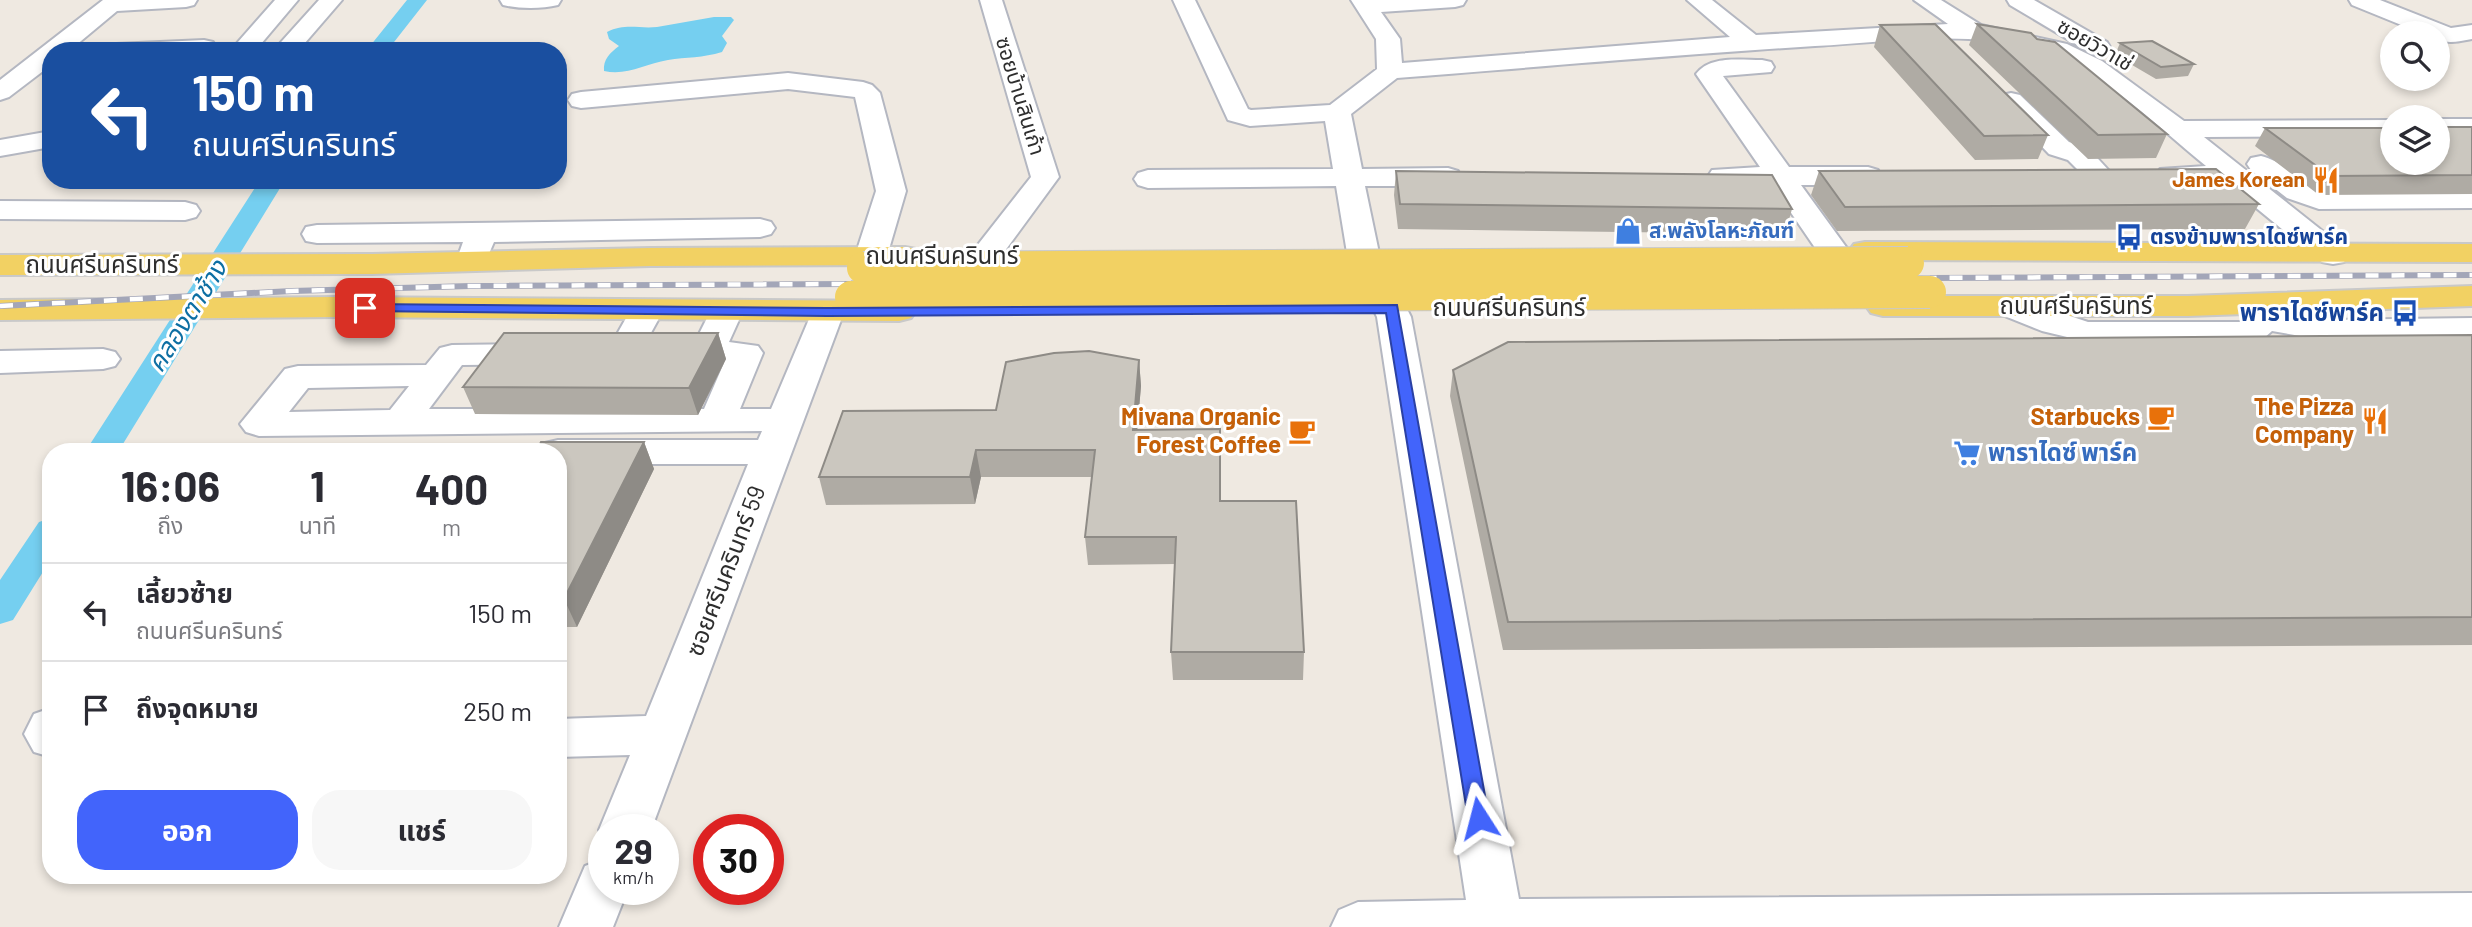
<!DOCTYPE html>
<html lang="th">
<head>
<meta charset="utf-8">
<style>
  body { margin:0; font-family:Barlow,"Noto Sans Thai",sans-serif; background:#f7f7f7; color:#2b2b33; height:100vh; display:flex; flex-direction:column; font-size:26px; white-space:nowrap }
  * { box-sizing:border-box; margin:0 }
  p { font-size:23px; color:#7c7c81 }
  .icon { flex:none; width:38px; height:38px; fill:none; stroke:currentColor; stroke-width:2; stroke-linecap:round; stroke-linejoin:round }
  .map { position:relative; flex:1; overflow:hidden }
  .sheet { position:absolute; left:42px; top:443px; width:525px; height:441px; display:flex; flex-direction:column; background:#fff; border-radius:28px; box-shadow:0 4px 10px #0003 }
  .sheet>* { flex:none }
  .guide { position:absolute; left:42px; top:42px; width:525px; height:147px; border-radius:28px; box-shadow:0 4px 10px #0003; background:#1a4fa0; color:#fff; overflow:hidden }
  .fabs { position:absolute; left:2380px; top:21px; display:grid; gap:14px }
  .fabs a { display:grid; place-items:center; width:70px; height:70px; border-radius:50%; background:#fff; box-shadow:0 4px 10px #0003; font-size:35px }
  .speed { position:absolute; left:588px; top:814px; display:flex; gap:14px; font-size:35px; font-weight:700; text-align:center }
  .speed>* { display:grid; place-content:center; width:91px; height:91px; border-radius:50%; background:#fff; box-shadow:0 4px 10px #0003; line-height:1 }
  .speed small { font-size:18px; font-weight:400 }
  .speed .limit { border:10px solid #d22; background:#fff; color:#111 }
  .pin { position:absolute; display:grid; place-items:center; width:60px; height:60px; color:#fff; margin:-30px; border-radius:14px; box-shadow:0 4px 10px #0006 }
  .me { position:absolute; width:77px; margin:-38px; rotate:351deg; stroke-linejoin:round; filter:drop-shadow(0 0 5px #0008) }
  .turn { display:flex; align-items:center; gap:24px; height:147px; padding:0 35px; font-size:32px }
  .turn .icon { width:91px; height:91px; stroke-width:2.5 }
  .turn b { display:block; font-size:49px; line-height:60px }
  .eta { display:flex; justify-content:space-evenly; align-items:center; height:119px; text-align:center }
  .eta b { font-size:42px; font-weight:700; line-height:49px }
  .primary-button { display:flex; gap:14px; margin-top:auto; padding:14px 35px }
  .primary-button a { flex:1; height:80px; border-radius:28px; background:#4264fb; color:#fff; font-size:28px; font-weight:700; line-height:80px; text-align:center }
  .primary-button a+a { background:#f7f7f7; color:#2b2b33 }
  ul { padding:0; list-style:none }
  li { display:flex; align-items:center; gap:21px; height:98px; padding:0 35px; border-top:2px solid #e1e1e2 }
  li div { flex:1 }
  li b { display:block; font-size:26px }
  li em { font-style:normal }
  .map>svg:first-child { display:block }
  .water { fill:#75cff0 }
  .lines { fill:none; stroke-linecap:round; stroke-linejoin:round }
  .canal { fill:#75cff0; fill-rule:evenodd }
  .minor-casing { stroke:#b4b7c1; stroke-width:4 }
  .major-casing { stroke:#c9c9c9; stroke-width:4 }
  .minor { fill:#fff; fill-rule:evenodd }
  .major { fill:#f2d163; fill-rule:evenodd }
  .rail-casing { stroke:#a3a6b8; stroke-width:6 }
  .rail { stroke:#fff; stroke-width:4.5; stroke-dasharray:13; stroke-linecap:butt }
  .major-bridge-casing { stroke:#c9c9c9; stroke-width:34; stroke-linecap:butt }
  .major-bridge { stroke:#f2d163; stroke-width:32 }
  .wall { fill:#afaba4 }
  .shaded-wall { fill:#8e8b86 }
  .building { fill:#cbc7bf; stroke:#8e8b86; stroke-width:2 }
  .route { fill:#4264fb; stroke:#2b41a3; stroke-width:2 }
  .labels { text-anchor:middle; stroke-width:6; stroke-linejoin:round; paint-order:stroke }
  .far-street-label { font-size:21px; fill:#2e2e2e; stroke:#fff }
  .far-food-label { font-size:21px; font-weight:bold; fill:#c56008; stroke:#fff; text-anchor:end }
  .far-shop-label { font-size:21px; font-weight:bold; fill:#366cbe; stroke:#fff; text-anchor:start }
  .far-transit-label { font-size:21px; font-weight:bold; fill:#164399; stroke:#fff; text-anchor:start }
  .street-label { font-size:24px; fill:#2e2e2e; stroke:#fff }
  .transit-label { font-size:24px; font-weight:bold; fill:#164399; stroke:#fff; text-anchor:end }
  .food-label { font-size:24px; font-weight:bold; fill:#c56008; stroke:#fff; text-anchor:end }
  .shop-label { font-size:24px; font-weight:bold; fill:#366cbe; stroke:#fff; text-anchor:start }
  .water-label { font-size:26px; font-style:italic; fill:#0d6fa3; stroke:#fff }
</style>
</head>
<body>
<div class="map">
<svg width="2472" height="927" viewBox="0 0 2472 927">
  <rect width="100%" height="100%" fill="#efe9e1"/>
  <path class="water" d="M714,17H731L734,20L722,36L727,43L722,52C703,58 686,57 668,60C645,64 627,76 604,71C603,59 610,53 619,46L609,39L607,32C625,23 639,29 657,27C676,24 695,20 714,17Z"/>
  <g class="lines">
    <path class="canal" d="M407,0H427L387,51H366Z
      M260,180H285L118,452H85Z
      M51,518V559L13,620L0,624V580L39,522Z"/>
    <defs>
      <path id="minor" d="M103,0H197L194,5L186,7L117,11L69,51H51V65L9,97L0,100V80Z
        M275,0H298L255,51H230Z
        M319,0H342L298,51H273Z
        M500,0H561L558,5C542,9 519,9 503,5Z
        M980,0H1002L1059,177L996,263L985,265L974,263L969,256L1031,177Z
        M1173,0H1195L1248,109L1251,110L1330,105L1377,69L1376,39L1351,0H1466L1463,5L1455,7L1381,12L1400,39L1402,63L1730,37L1687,0H1712L1756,35L1948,24L1914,0H1941L1981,25L2067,44L2102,61L2184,121L2392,120V136L2204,137L2344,248L2349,255L2344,262L2333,264L2322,262L2227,184H2170L2160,181L2156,175L2160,169L2206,166C2158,127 2110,78 2052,55C1980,27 1891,42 1815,46C1676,55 1536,67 1397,78L1351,114L1362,169L1448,168L1458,171L1462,177L1458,183L1448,186H1365L1379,253L1411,317L1519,899L2472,893V927H1331L1339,910L1358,902L1466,900L1377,317L1347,253L1336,186L1148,188L1138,185L1134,179L1138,173L1148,170L1333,169L1325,121L1250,126L1228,120Z
        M2007,0H2034L2107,42L2110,47L2107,52L2098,54L2089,52L2010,5Z
        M2349,0H2380L2451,28L2472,25V39C2460,41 2450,44 2438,40V33H2421L2352,5Z
        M204,40L213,42L216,47L214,51H104L107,46L116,44Z
        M1762,60L1771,62L1774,67L1771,72L1723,76L1789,167H1868L1878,170L1882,176L1878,182L1868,185H1801L1849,251L1844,258L1833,260L1822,258L1772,185L1712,182L1708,176L1712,170L1760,167L1696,74C1710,55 1740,60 1762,60Z
        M788,73L863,82L872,85L880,93L906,191L887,256L882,263L871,265L860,263L855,256L876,191L855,97L788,89L581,108L572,106L568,100L572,94L581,92Z
        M2011,93L2020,95L2069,142L2088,148L2113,175L2109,181L2099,184L2089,181L2068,160L2049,154L1998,101L2002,95Z
        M2438,119H2472V135H2438Z
        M51,131V147L0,156V140Z
        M2261,156C2284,161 2300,183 2322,191L2472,190V208L2319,209L2287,198L2251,170L2247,164L2251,158Z
        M0,201L185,202L196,205L200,211L196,217L185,220L0,219Z
        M760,219L771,222L775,228L771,234L760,237L494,242L485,263L474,265L463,263L458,256L463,242L317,243L306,241L302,234L306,227L317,225Z
        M2259,294L2271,297L2279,312L2323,320L2472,318V338L2323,340L2272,331L2263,339L2251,342H2088L2042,331L1997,313L1992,306L1997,299L2009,296L2088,322H2243L2247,318L2242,304L2247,297Z
        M646,301L658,304L663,311L636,360L624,363L585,360L580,353L585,346L612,343L634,304Z
        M726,301L738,304L743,311L729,342L758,346L763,353L740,409H771L815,305L827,302L839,305L844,312L651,830H604V839L599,830L630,755L558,757V719L646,716L748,464H558V452H539L545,443L558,440H758L762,431L259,436L246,432L240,424L285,369L298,366L426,365L440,348L452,345L540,344L552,347L557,354L552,361L540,364L462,365L429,409H704L724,363L695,359L690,352L714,304ZM409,386L390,410L289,412L308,388Z
        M103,349L115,352L120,359L115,366L103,369L0,373V351Z
        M51,708V757L34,752L24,734L34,714Z
        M604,859V889H628L613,927H559L585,866Z"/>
      <path id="major" d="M1865,242L2472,244V262L1865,260L1854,258L1849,251L1854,244Z
        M905,247L916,249L921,256L916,263L905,265L650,266L372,274L0,275V255L372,254L650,248Z
        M2472,286V306L2188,316H1883L1871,313L1866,306L1871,299L1883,296H2188Z
        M338,297L899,301L911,304L916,311L911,318L899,321L338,317L0,320V300Z"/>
    </defs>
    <use href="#minor" class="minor-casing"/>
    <use href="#major" class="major-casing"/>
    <use href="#minor" class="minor"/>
    <use href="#major" class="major"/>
    <defs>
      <path id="rail" d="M0,306L292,291L470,286L2472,275"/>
    </defs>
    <use href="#rail" class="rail-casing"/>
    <use href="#rail" class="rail"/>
    <defs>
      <path id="major-bridge" d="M863,268L1908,263
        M851,297L1930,292"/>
    </defs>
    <use href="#major-bridge" class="major-bridge-casing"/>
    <use href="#major-bridge" class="major-bridge"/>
  </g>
  <path class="wall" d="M1977,24L2037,39L2167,134L2156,158L2088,159L1969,45Z
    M1880,25L2048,135L2038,159L1975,160L1874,47Z
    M2120,43L2194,64L2188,76L2156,79L2115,55Z
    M2472,127V194L2319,195L2255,146L2265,128Z
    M1396,171L1792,209L1785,234L1398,229L1394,195Z
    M1819,171L2259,204L2245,229L1837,231L1811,195Z
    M718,333L726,359L698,415L475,414L463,387Z
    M2472,335V645L1503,650L1450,396L1453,370Z
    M1139,360L1141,386L1137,430L1220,501L1304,652L1303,680H1173L1171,652L1175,564L1088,565L1085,537L1092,477H981L975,504L826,505L819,477L996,410Z
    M644,442L654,469L577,627H558V452Z"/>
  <path class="shaded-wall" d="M718,333L726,359L698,415L689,388Z
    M1139,360L1141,386L1135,457L1133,430Z
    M644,442L654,469L577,627L564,599Z
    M976,450L981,477L975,504L970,477Z"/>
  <path class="building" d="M1935,24L2048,135L1984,136L1880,25Z
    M1977,24L2031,33L2037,39L2055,42L2167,134L2098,135Z
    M2152,41L2194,64L2161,67L2120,43Z
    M2438,127H2472V175L2330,176L2265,128H2392V163H2438Z
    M2216,169L2259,204L1845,207L1819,171Z
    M1396,171L1772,175L1792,209L1400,204Z
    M504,333H718L689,388L463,387Z
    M2472,335V617L1508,622L1453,370L1508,342Z
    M1089,351L1139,360L1133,430L1220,429V501H1296L1304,652H1171L1176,537H1085L1095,450H976L970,477H819L843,411L996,410L1006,362L1054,353Z
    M541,442H644L564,599H558V452H536Z"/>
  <path class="route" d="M365,304L827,308L1397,305L1489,818L1486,825L1479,827L1471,825L1468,818L1386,313L827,316L361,311V305Z"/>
  <defs>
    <symbol id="restaurant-bare" viewBox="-9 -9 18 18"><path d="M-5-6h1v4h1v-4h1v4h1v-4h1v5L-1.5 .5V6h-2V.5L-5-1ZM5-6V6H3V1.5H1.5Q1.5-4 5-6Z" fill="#e8710a" stroke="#fff" stroke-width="2.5" paint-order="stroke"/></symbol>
    <symbol id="shop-bare" viewBox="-9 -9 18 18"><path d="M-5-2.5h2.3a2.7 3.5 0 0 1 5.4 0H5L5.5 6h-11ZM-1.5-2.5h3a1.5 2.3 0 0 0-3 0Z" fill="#3f7fe0" stroke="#fff" stroke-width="2.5" paint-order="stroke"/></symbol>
    <symbol id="bus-bare" viewBox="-9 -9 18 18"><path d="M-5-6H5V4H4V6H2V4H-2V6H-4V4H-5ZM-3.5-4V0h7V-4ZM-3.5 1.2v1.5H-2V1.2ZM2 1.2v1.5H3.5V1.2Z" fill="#1a4fb4" stroke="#fff" stroke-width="2.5" paint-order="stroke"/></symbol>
    <symbol id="cafe-bare" viewBox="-9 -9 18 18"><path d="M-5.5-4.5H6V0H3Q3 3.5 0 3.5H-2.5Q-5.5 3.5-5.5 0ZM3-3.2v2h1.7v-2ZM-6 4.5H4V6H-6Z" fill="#e8710a" stroke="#fff" stroke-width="2.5" paint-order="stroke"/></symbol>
    <symbol id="supermarket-bare" viewBox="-9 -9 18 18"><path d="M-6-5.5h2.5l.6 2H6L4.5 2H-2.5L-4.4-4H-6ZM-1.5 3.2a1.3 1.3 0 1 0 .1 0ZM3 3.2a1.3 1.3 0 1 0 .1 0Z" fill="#3f7fe0" stroke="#fff" stroke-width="2.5" paint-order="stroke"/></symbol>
  </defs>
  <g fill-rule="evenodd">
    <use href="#restaurant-bare" x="2307" y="161" width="38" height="38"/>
    <use href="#shop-bare" x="1609" y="212" width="38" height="38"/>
    <use href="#bus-bare" x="2110" y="218" width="38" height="38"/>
    <use href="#bus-bare" x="2386" y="294" width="38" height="38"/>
    <use href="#cafe-bare" x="2142" y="398" width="38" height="38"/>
    <use href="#restaurant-bare" x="2356" y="402" width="38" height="38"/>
    <use href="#cafe-bare" x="1283" y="412" width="38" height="38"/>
    <use href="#supermarket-bare" x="1948" y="434" width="38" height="38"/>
  </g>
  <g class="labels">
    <g class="far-street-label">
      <text transform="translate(2095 45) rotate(30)" y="7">ซอยวิวาเช่</text>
      <text transform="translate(1020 96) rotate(73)" y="7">ซอยบ้านสินเก้า</text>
    </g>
    <g class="far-food-label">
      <text x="2305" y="187">James Korean</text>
    </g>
    <g class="far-shop-label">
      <text x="1649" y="238">ส.พลังโลหะภัณฑ์</text>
    </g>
    <g class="far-transit-label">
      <text x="2150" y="244">ตรงข้ามพาราไดซ์พาร์ค</text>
    </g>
    <g class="street-label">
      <text x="942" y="264">ถนนศรีนครินทร์</text>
      <text x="102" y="273">ถนนศรีนครินทร์</text>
      <text x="2076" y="314">ถนนศรีนครินทร์</text>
      <text x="1509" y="316">ถนนศรีนครินทร์</text>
      <text transform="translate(726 571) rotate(-69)" y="8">ซอยศรีนครินทร์ 59</text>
    </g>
    <g class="transit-label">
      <text x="2384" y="321">พาราไดซ์พาร์ค</text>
    </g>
    <g class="food-label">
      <text x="2354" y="415">The Pizza<tspan x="2354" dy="28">Company</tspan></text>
      <text x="1281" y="425">Mivana Organic<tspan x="1281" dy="28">Forest Coffee</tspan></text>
      <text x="2140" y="425">Starbucks</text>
    </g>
    <g class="shop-label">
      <text x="1988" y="461">พาราไดซ์ พาร์ค</text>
    </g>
    <g class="water-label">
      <text transform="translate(187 316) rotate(-58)" y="9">คลองตาช้าง</text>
    </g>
  </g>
</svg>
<div class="fabs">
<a><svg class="icon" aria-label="search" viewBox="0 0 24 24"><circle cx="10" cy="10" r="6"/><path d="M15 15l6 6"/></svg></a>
<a><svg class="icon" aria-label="layers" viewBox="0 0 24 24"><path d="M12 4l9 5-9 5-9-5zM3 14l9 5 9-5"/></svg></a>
</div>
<div class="speed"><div>29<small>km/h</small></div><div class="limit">30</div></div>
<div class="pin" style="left:365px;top:308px;background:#d93025"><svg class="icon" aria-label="arrive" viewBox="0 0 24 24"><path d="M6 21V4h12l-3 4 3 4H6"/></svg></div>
<svg class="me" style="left:1479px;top:818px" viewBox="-20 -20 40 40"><path d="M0-17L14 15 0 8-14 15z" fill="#4264fb" stroke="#fff" stroke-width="4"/></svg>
<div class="guide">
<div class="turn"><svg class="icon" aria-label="left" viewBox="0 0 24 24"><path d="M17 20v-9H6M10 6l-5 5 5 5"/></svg><div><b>150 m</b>ถนนศรีนครินทร์</div></div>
</div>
<section class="sheet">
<div class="eta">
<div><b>16:06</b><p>ถึง</p></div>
<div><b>1</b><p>นาที</p></div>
<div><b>400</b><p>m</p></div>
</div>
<ul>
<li><svg class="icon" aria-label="left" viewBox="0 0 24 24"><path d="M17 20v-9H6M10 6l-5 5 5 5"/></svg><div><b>เลี้ยวซ้าย</b><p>ถนนศรีนครินทร์</p></div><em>150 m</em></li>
<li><svg class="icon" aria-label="arrive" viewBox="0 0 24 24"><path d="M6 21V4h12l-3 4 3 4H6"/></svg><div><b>ถึงจุดหมาย</b></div><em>250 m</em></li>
</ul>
<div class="primary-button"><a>ออก</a><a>แชร์</a></div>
</section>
</div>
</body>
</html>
